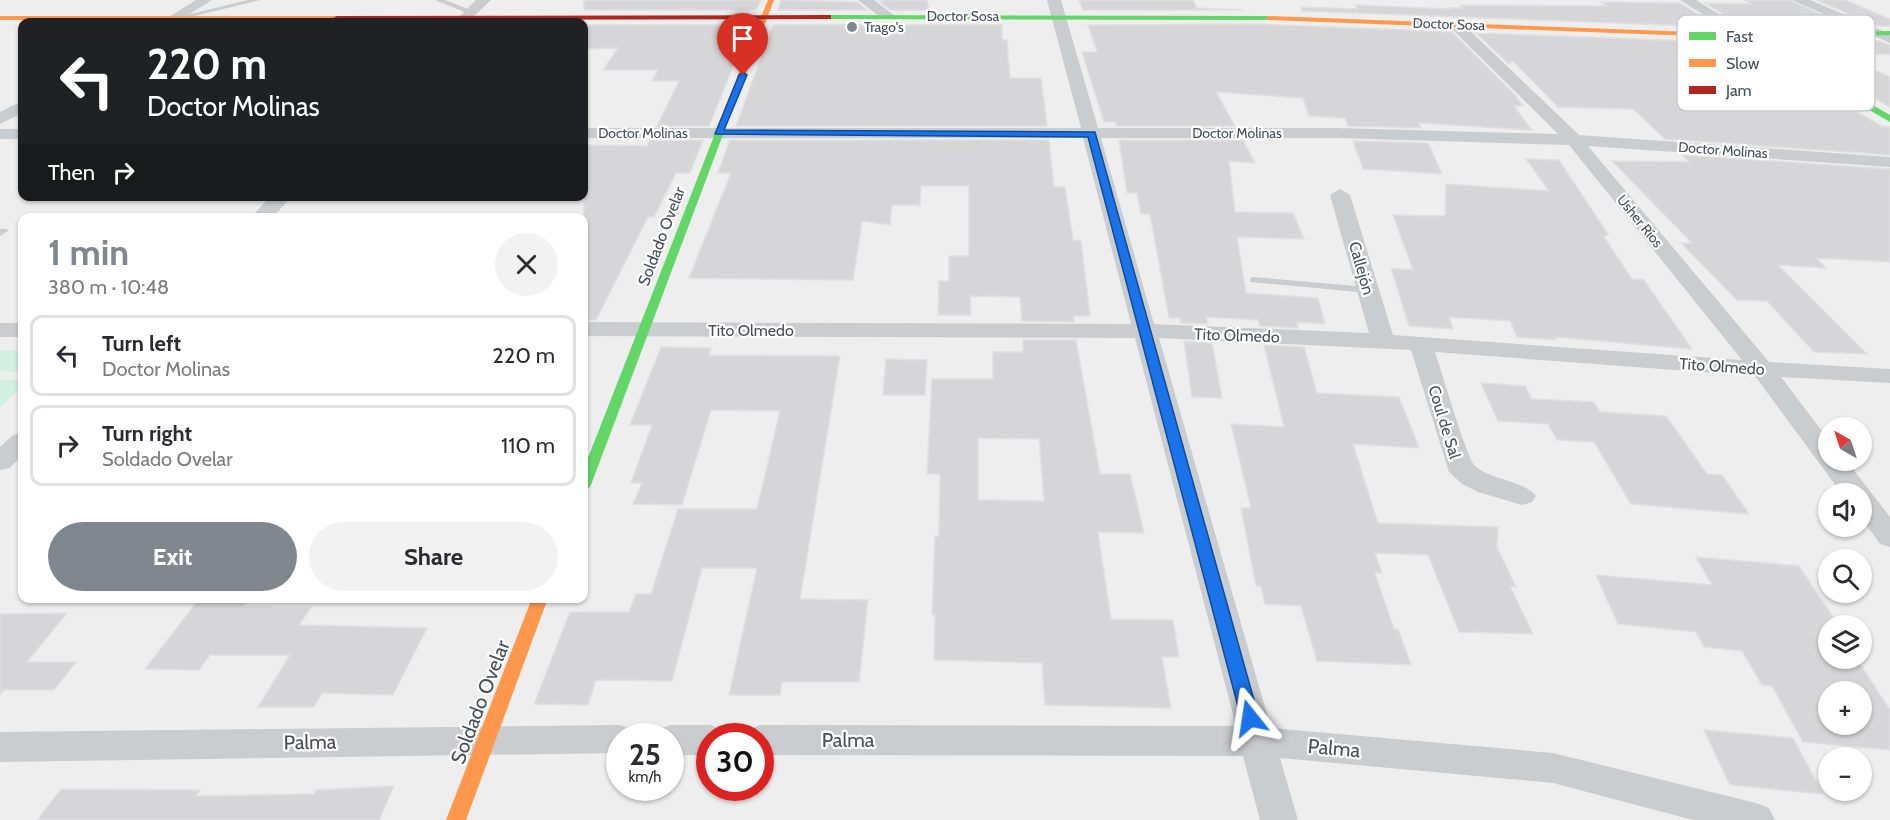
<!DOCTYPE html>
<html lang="en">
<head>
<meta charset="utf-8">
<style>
  body { margin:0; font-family:Cabin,sans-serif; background:#f2f2f3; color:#2b2b33; height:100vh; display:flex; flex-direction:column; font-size:22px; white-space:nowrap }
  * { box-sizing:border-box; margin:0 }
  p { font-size:20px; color:#7c7c81 }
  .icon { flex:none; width:33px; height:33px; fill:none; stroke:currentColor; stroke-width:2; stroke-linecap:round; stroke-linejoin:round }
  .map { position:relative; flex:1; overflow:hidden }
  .drawer { position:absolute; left:18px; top:213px; width:570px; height:390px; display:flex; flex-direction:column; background:#fff; border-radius:12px; box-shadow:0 2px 4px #0004 }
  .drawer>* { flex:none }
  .banner { position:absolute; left:18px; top:18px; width:570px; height:183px; border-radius:12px; box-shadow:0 2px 4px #0004; background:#202124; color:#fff; overflow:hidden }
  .needle { width:39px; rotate:321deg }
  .controls { position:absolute; left:1818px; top:417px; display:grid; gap:12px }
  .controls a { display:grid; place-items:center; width:54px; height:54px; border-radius:50%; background:#fff; box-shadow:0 2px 4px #0004; font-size:30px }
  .speed { position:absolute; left:606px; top:723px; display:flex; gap:12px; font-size:30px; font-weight:700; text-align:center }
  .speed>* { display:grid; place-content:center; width:78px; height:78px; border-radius:50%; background:#fff; box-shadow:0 2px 4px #0004; line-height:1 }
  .speed small { font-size:15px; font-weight:400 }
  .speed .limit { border:9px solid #d22; background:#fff; color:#111 }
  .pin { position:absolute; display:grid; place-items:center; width:51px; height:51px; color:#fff; margin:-62px -26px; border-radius:50% 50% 50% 0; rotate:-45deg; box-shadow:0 0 6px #0007 }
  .pin .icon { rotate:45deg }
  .me { position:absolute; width:66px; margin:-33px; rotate:345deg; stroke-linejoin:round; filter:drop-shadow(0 0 4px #0008) }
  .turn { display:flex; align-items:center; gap:21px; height:126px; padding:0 30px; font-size:27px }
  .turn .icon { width:78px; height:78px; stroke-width:2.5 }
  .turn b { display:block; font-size:42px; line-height:51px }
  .then { display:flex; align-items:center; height:57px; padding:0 30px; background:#0003; gap:12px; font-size:22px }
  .round { display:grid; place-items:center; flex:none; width:63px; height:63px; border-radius:32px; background:#f2f2f3 }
  .head { display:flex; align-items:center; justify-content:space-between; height:102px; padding:0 30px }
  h1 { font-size:36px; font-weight:700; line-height:45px; color:#80878f }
  .button { display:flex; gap:12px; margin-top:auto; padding:12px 30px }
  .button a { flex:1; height:69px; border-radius:36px; background:#80878f; color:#fff; font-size:24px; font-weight:700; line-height:69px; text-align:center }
  .button a+a { background:#f2f2f3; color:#2b2b33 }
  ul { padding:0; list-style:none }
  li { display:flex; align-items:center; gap:18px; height:81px; margin:0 12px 9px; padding:0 18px; border:3px solid #e1e1e2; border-radius:12px }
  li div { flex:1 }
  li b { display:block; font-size:22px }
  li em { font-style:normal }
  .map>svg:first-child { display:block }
  .green { fill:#d1f0df }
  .building { fill:#d6d6d9; stroke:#e0e0e1; stroke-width:1.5; fill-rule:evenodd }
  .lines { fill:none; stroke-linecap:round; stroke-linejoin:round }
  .lane { fill:#cacdd0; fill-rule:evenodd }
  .street { fill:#cacdd0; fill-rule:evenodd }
  .fast { fill:#63d668; fill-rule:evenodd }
  .slow { fill:#ff974d; fill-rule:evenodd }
  .jam { fill:#b3261e; fill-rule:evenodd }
  .route { fill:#1a73e8; stroke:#114b97; stroke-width:1.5 }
  .poi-dot { fill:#80878f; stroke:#fff; stroke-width:2 }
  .labels { text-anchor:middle; stroke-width:4.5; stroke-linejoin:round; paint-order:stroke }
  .far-street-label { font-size:14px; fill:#454f5c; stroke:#fff }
  .far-poi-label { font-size:14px; fill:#454f5c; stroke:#fff; text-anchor:start }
  .street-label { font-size:16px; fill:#454f5c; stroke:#fff }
  .near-street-label { font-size:20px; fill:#454f5c; stroke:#fff }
  .key { fill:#fff; stroke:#c7cace; stroke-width:1.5 }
  .key-label { font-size:16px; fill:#454f5c }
</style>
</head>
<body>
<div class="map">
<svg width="1890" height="820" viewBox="0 0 1890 820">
  <rect width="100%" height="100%" fill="#efeeee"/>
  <path class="green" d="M0,350H22V372L0,371Z
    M22,379V386L0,407V380Z"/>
  <path class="building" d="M584,0H761L756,10H584Z
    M781,0L857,2L867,10H778Z
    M882,0H927L929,10H891L880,2Z
    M1079,0H1193L1197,8L1244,10H1083Z
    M1744,0H1790L1846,26L1745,28L1705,3L1752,4Z
    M1816,0H1845L1890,19V26H1877Z
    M1601,2L1680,3L1718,27L1302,11L1301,7L1358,9L1356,5L1449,9L1448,8H1463L1460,5L1606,6Z
    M1255,24L1452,32L1515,95L1523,106H1514L1532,130L1419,123L1421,128L1348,126L1345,118L1309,116L1303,98L1216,92L1235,126H1116V122H1104L1082,52H1097L1088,25Z
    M584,25H750L709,126H657L679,81H652L658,70H603L618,48L584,49Z
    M773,25H1002V40H1007L1010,78H1041L1047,126H736Z
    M1476,33L1742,43L1881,126L1890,127V155L1665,139L1633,109L1558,107L1513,61L1509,64Z
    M1879,41L1890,45V54L1844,55L1890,77V107L1777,43Z
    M650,140H703L690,173H676L654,217H648L596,320H584V145L647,146Z
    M730,140H1049L1054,187H1065L1073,240L1081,241L1090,316H1073L1074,322L1022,321L1020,297L970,296L971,315H938L939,281H949V256H969V186H921L920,205H892L890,225L862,221L853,280L689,278L731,173H718Z
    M1119,140H1243L1255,163L1229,161L1235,212L1293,213L1304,239L1237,237L1246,293L1318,298L1325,324L1297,322L1298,328L1260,326L1258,320L1206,317L1208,324L1181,323L1180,318H1169L1150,214H1141L1137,193H1127Z
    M1353,141L1428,143L1442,174L1363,169Z
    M1682,155L1890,169V262L1816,258L1826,268L1778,265L1867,354L1814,352L1767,301L1737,300L1681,243H1692L1612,161L1689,162Z
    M1526,159L1559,160L1608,234L1604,237L1632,279L1644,280L1692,349L1555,337L1556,340L1517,337L1510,321L1449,317L1453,329L1409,326L1391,268L1413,270L1393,215L1445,216L1446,184L1549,191Z
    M1023,340H1076L1100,474H1130L1144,533L1098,532L1111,619L1173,620L1179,657H1162L1171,708L1045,705L1042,663L934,660L935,615H932L935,536H939L940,474H927L932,379H993V352H1023ZM978,438L1039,439L1044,501L978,500Z
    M1184,341L1212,343L1222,398L1192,397Z
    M1264,345L1304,347L1317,393L1399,397L1419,448L1353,444L1378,523L1498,527L1497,547L1516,587L1510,586L1533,634L1459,632L1428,555L1375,553L1382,573H1375L1394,629H1398L1411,665L1317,661L1301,606L1265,604L1261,586H1256L1241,508H1251L1231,424L1284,427Z
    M661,347L711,348L709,355L840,356L800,599L868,600L859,682H782L780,695H729L757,568H702L672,681L596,680L588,705L534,704L570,612H629L636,594H651L678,509H757L780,411L711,410L682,505L633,504L642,483H631L652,425H630Z
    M886,359L927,360L925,395H883Z
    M1481,383L1525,386L1532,399L1594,402L1600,412L1666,416L1707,474L1722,475L1749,514L1631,504L1594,442L1557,440L1548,424L1498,421Z
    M1696,557L1799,566L1839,626H1828V658H1861L1863,662L1858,661L1890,710V750L1803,742L1772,686L1762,685L1742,651L1704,647L1696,632L1618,624L1596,575L1712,585ZM1828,692H1862V724H1828Z
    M200,598H249L243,606L311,607L299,625L427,628L393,695L322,693L314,707H258L290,655H210L199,670L145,669Z
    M67,613L27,662H76L54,690H4L0,695V614Z
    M1704,730L1793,738L1823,794L1730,785Z
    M394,786L379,820H37L61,789L200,790L196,796L314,794L316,790Z"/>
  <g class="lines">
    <path class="lane" d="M248,0H260L182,19L178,17Z
      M435,0H445L476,12L469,14Z
      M0,229H7L8,231L0,236Z
      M1254,277L1368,287L1374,290L1368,293L1250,282V278Z"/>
    <path class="street" d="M196,0H212L177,22H161Z
      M476,0H491L468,22H454Z
      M858,0H874L895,16L893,19H883Z
      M1047,0H1061L1098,128H1338L1558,134L1451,28V22H1461L1579,135L1890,157V167L1588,146L1769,362L1890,369V383L1781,377L1828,439V460H1846L1890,517V547L1880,544L1862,519V494H1842L1755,376L1435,352C1441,369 1467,459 1475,466C1491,480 1527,482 1536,496L1532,502L1522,505L1478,492L1462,484L1449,472L1411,350L1159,338L1271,728L1553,753L1756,803L1769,808L1775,820H1693L1553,783L1280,758L1298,820H1260L1243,756L760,755V736H744L747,730L760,725L1236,726L1135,338L584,336V322L1131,324L1083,138H584V128H1081ZM1101,138H1338L1569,145L1742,360L1393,335L1350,195L1340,189L1330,195L1369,333L1154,324Z
      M1680,0H1696L1754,36L1747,40L1742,39Z
      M1792,0H1810L1890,34V43Z
      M22,101V113L0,124V112Z
      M0,129H22V139H0Z
      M271,196H292L272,218H250Z
      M0,323H22V337H0Z
      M22,433V455L10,468L0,470V447L13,435Z
      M620,725L633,729L636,736H620V753L0,762V732Z
      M670,725H710L723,730L726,736H710V755H670V736H654L657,730Z"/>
    <path class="fast" d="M825,15L1270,16L1274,18L1270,20L828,19H825Z
      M1890,31V35L1793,37L1789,35L1793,33Z
      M1744,34H1750L1890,115V122L1744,38Z
      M729,105L733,108L591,485L589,488L584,490V468L725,108Z"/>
    <path class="slow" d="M768,0H774L733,108L726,110L725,108Z
      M0,16H337L341,18L337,20H0Z
      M1267,16L1747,34L1793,33L1797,35L1793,37L1747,38L1270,20H1267Z
      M532,598H548L466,820H446Z"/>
    <path class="jam" d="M828,15H831V19L337,20L333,18L337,16Z"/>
  </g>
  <path class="route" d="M743,72L747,75L724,130L1095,132L1259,718L1257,723L1250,726L1244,723L1241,718L1088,137L715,134L739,75Z"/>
  <circle class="poi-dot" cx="852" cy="27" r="6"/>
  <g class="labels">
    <g class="far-street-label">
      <text x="963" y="21">Doctor Sosa</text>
      <text transform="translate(1449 24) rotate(2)" y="5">Doctor Sosa</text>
      <text x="643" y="138">Doctor Molinas</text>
      <text x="1237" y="138">Doctor Molinas</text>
      <text transform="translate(1723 150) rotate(4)" y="5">Doctor Molinas</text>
      <text transform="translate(1640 221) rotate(51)" y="5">Usher Ríos</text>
    </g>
    <g class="far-poi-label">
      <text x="864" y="32">Trago's</text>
    </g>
    <g class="street-label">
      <text transform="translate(661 236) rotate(-69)" y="6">Soldado Ovelar</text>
      <text transform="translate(1362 268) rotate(74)" y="6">Callejón</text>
      <text x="751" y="336">Tito Olmedo</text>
      <text transform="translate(1237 335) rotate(2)" y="6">Tito Olmedo</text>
      <text transform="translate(1722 366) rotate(4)" y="6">Tito Olmedo</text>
      <text transform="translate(1445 422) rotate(73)" y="6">Coul de Sal</text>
    </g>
    <g class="near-street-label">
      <text transform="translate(480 702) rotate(-69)" y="7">Soldado Ovelar</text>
      <text x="848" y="747">Palma</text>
      <text transform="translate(310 742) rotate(-1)" y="7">Palma</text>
      <text transform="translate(1334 748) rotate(5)" y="7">Palma</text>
    </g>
  </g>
  <rect x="1677" y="15" width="198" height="96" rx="9" class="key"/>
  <rect x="1689" y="32" width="27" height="8" fill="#63d668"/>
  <rect x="1689" y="59" width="27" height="8" fill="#ff974d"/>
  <rect x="1689" y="86" width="27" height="8" fill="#b3261e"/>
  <g class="key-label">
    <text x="1726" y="42">Fast</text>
    <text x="1726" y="69">Slow</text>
    <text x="1726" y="96">Jam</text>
  </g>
</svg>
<div class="controls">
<a><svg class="needle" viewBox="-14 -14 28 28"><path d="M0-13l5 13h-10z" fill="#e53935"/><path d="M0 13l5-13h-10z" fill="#7c7c81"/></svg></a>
<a><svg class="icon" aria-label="sound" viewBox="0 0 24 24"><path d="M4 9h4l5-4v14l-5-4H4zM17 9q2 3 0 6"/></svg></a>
<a><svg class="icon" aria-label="search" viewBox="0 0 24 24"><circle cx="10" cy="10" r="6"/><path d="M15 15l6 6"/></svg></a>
<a><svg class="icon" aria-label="layers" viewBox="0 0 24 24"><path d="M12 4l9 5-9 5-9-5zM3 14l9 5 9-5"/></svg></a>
<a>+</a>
<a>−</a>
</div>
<div class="speed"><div>25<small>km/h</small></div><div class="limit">30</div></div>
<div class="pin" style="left:743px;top:75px;background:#d93025"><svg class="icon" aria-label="arrive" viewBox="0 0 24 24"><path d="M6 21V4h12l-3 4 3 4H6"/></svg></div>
<svg class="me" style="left:1250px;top:718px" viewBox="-20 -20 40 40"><path d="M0-17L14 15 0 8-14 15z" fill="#1a73e8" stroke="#fff" stroke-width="4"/></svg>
<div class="banner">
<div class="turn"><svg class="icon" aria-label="left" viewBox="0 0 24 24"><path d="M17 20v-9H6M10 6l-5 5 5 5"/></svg><div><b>220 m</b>Doctor Molinas</div></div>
<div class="then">Then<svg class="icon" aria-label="right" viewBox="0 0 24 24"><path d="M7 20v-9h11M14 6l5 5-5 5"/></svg></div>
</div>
<section class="drawer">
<div class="head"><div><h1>1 min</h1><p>380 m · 10:48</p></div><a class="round"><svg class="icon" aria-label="close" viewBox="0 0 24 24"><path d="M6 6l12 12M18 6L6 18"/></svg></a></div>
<ul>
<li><svg class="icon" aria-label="left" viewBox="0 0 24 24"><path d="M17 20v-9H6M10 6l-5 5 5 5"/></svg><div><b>Turn left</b><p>Doctor Molinas</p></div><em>220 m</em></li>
<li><svg class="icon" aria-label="right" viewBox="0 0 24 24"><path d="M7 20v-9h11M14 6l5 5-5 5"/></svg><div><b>Turn right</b><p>Soldado Ovelar</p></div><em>110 m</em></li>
</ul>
<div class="button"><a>Exit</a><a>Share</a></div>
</section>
</div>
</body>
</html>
